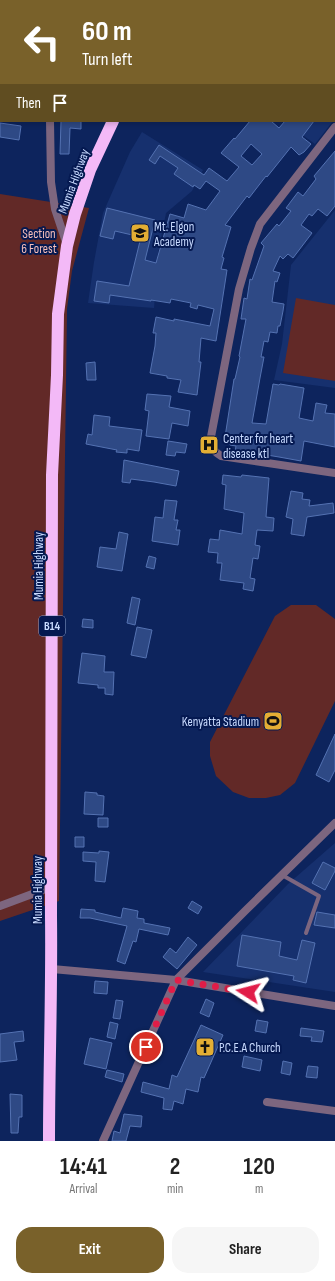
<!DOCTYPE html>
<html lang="en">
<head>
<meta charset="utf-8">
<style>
  body { margin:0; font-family:"Sofia Sans Condensed",sans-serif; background:#f6f6f6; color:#222; height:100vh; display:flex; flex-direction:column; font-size:15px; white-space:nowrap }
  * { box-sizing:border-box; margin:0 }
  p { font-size:13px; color:#767676 }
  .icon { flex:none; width:22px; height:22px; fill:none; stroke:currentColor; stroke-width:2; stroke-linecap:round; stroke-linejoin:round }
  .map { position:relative; height:1141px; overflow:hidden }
  .side { display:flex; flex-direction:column; background:#fff; flex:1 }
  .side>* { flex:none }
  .hud { position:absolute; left:0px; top:0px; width:335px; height:122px; box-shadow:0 2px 6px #0003; background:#79612a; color:#fff; overflow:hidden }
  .pin { position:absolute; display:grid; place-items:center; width:34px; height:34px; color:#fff; margin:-17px; border:2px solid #fff; border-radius:50%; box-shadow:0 1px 4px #0007 }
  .me { position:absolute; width:44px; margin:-22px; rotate:279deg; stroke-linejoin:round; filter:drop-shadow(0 0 3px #0008) }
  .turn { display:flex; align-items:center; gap:14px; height:84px; padding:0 16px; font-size:18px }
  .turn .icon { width:52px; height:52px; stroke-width:2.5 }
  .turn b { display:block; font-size:28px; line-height:34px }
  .then { display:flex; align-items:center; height:38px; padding:0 16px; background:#0003; gap:8px; font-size:15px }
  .eta { display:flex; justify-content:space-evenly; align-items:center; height:68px; text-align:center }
  .eta b { font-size:24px; font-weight:700; line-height:28px }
  .action { display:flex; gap:8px; margin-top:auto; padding:8px 16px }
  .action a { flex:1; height:46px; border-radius:16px; background:#79612a; color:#fff; font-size:16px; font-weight:700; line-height:46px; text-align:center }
  .action a+a { background:#f6f6f6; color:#222 }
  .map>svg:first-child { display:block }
  .built { fill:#16306e }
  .green { fill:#622927 }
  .building { fill:#2e4985; stroke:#5472b2; fill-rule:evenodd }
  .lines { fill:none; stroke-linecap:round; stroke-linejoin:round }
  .lane { stroke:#7d667f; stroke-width:4 }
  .street { stroke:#7d667f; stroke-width:8 }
  .secondary { stroke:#ad88b0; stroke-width:8 }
  .highway { stroke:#f3b9f7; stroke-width:12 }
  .route { stroke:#e11d48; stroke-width:7; stroke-dasharray:0 12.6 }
  .labels { text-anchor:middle; stroke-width:4; stroke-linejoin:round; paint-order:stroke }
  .shield { fill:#051951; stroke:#8ea1cb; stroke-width:1 }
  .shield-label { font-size:12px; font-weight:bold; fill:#c9dbff }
  .street-label { font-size:13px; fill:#c9dbff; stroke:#051951 }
  .poi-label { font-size:13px; fill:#c9dbff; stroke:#051951; text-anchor:start }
  .park-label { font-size:13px; fill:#f8bfba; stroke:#051951 }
</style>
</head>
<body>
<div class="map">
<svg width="335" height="1141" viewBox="0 0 335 1141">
  <rect width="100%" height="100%" fill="#0d245d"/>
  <path class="built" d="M238,0H335L334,120V1H237Z
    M283,121H333L315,144Z
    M142,132L203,170L192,191L166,213L152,283L156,285L154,308L88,303L94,262L103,213L130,152Z
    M335,210V388L274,380L282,344L291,265Z
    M335,843V992L203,972L288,884Z"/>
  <path class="green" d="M0,194L89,208L72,271L67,309L59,901L0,921Z
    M296,298L335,305V381L283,373Z
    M291,605H316L335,619V701L295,783L280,795L266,798H249L233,792L216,776L210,756V742L275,616Z"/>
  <path class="building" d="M61,121H81V129L70,128L69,154H60Z
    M250,121H271L279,128L285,121H314L302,137L311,144L304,152L299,155L291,147L267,177L266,176L249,198L247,196L225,225L231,227L222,257L224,258L221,269L227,270L216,341L201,338L199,362H201L197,395L178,392L181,380L167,378V376L150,373L155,346L156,333H153L156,317L174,321V319L210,326L214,309L198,305L197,309L190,307L191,303L171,299L170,303L151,300V301L110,295L109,303L94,301L97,281L129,286L141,237L115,231L113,239L100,236L107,208L155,220L145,260L156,263L170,214L184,218L188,204L206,210L220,191L206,181L200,189L194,185L193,187L174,174L178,168L160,156L155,164L149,160L159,145L204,175L209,168L227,181L239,167L221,153L234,138L235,139ZM251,144L262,154L252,165L241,156Z
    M0,123L21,126L19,140L0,137Z
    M335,151V206L327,216L318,209L312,216L309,214L301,225L312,233L293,258L288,254L283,259L280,256L273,271L280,273L277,282L275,281L272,302L284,304L283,311L280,326H278L277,333L270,332L268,342L264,341L261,357H264L260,378L252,423L266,424L273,384L279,385L280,384L304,388L299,418L313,421L316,403L327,405L325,413L335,414V447L304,441L301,461L279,457L261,454V456L235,452L236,446L230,445L231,438L225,437L234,379H235L240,357L239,356L246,319H241L244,298L247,299L250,279L252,280L264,246L261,243L277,224L279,226L291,211L286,208L298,192L303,196L316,179L314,176Z
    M95,362L96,380H87L86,363Z
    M147,394L171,396L169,407L190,411L188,426L172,423L169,439L146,436L149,411L145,410Z
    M94,415L110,417L109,426L142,430L139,451L127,449V453L116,452L117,450L86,444L88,434L92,435Z
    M168,441L187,444L185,453L176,452L175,456L166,455Z
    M124,460L179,471L176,486L154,482L131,479L130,483L122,482Z
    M223,475L241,477L242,475L269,478L266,517L274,518L273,531L257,530L255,545L260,546L258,559L253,558L250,578L255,579L253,591L243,589L244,583L220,580L222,563H217L218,553L208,552L210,539L219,540L220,530L242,534L244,513L224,509L226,485L222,484Z
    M291,491L303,493L302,499L310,500L309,506L333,503L334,513L307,517L304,536L291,534L293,519L286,517Z
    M165,500L177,501L174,520H178L176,530H180L178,545L152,541L155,517L163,518Z
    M119,532L128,534L122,571L97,567L100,547L116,549Z
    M149,556L156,558L154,569L146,567Z
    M132,597L140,599L135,625L127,623Z
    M83,619L93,620V628L82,627Z
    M137,627L152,630L146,658L131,655Z
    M82,653L105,656L104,672H114L113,695L105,694V688H98V685L78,683Z
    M335,734V770L329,782L316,775Z
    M85,792L97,793V795L104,796L103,815L84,814Z
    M98,818H108V827H98Z
    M75,837H84V847H75Z
    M99,851L109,852L105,882L95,881L96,862L83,861V852L99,853Z
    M323,862L335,868V871L325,890L312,883Z
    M192,901L202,907L198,914L188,908Z
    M123,908L138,911L137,918L144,919V923L170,928L168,935L139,929L136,942L133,941L125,964L117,961L127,926L90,918H80L81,909L95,910V912L121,918Z
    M317,912L335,915V928L314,925Z
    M242,935L281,942L279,956L297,960L302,940L315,943L306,983L293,980L294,976L237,966Z
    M188,937L197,945L177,969L163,957L170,948L176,953Z
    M95,981L108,982L107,994L94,993Z
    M206,999L214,1003L209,1017L200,1013Z
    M116,1000L123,1001L120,1019L113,1018Z
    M257,1020L268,1022L266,1033L255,1031Z
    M110,1022L118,1024L115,1039L107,1037Z
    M201,1025L223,1035L204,1078L201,1077L198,1092L186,1089L183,1104L174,1101L172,1110L163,1109L164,1098L141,1092L143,1082L169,1089L172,1075L177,1077Z
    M301,1028L324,1031L322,1042L311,1041L312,1037L300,1036Z
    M23,1031L24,1041L14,1042L17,1060L0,1062V1034Z
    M90,1038L112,1043L106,1069L84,1064Z
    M244,1056L262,1060L260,1071L242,1067Z
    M283,1061L292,1063L290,1075L281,1073Z
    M308,1066L318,1067L317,1078L306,1077Z
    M107,1070L124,1074L122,1082L105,1077Z
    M10,1094L22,1095V1117H19L18,1133H11Z
    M124,1114L142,1116L141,1127L130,1126L126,1141H112L114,1131L120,1133Z"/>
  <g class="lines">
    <path class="lane" d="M282,875L319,896L306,933"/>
    <path class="street" d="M56,1V0
      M50,121L51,182L55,209L67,245
      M335,127L260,224L251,248L239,289L210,442C212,449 215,452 221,456L335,473
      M0,906L51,887
      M52,969L176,980L335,1006
      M267,1102L335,1111
      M103,1141L176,980L245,911L335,823"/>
    <path class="secondary" d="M160,0L161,1
      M178,0L180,1"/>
    <path class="highway" d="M197,1L198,0
      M49,1141C49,1066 52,991 51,916L52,475L57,375L58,314L67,246L75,214L90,170L113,121"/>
  </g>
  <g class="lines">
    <path class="route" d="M146,1047L176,980L248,992"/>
  </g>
  <defs>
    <symbol id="school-square" viewBox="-11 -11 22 22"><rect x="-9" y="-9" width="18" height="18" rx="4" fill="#e3ae34" stroke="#051951"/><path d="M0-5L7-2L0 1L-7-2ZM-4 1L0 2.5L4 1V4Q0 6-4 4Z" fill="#111"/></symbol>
    <symbol id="hospital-square" viewBox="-11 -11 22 22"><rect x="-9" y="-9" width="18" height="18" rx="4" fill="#e3ae34" stroke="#051951"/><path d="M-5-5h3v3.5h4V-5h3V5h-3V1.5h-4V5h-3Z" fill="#111"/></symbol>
    <symbol id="stadium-square" viewBox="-11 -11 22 22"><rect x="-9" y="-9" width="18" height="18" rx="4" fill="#e3ae34" stroke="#051951"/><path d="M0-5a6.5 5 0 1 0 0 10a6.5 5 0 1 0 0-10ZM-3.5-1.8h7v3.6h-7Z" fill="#111"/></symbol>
    <symbol id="church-square" viewBox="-11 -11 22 22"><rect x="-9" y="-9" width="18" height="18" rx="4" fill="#e3ae34" stroke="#051951"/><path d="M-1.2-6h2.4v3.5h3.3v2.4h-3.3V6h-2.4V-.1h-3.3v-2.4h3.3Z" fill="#111"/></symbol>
  </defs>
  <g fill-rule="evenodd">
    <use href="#school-square" x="129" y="222" width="22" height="22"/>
    <use href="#hospital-square" x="198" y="434" width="22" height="22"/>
    <use href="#stadium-square" x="262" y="710" width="22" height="22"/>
    <use href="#church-square" x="194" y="1036" width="22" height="22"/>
  </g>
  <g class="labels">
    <rect class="shield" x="39" y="616" width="26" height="20" rx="3"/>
    <g class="shield-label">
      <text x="52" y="630">B14</text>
    </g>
    <g class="street-label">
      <text transform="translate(73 181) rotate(-70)" y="5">Mumia Highway</text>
      <text transform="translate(38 566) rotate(-90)" y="5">Mumia Highway</text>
      <text transform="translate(37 890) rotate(-90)" y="5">Mumia Highway</text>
    </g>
    <g class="poi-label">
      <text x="154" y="231">Mt. Elgon<tspan x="154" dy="15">Academy</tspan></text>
      <text x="223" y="443">Center for heart<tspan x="223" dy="15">disease ktl</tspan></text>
      <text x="259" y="726" text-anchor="end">Kenyatta Stadium</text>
      <text x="219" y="1052">P.C.E.A Church</text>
    </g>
    <g class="park-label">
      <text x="39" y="238">Section<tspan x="39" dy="15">6 Forest</tspan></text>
    </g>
  </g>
</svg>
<div class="pin" style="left:146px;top:1047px;background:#d93025"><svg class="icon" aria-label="arrive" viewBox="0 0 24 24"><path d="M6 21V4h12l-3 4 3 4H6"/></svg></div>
<svg class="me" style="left:248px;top:992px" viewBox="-20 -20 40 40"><path d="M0-17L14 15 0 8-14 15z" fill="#e11d48" stroke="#fff" stroke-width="4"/></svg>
<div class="hud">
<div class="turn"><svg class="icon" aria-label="left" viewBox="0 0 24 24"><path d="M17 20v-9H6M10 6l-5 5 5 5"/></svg><div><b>60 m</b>Turn left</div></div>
<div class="then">Then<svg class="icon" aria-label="arrive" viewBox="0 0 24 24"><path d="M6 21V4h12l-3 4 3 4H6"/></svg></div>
</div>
</div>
<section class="side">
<div class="eta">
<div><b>14:41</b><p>Arrival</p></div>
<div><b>2</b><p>min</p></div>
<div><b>120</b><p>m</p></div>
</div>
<div class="action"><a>Exit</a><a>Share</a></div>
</section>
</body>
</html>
